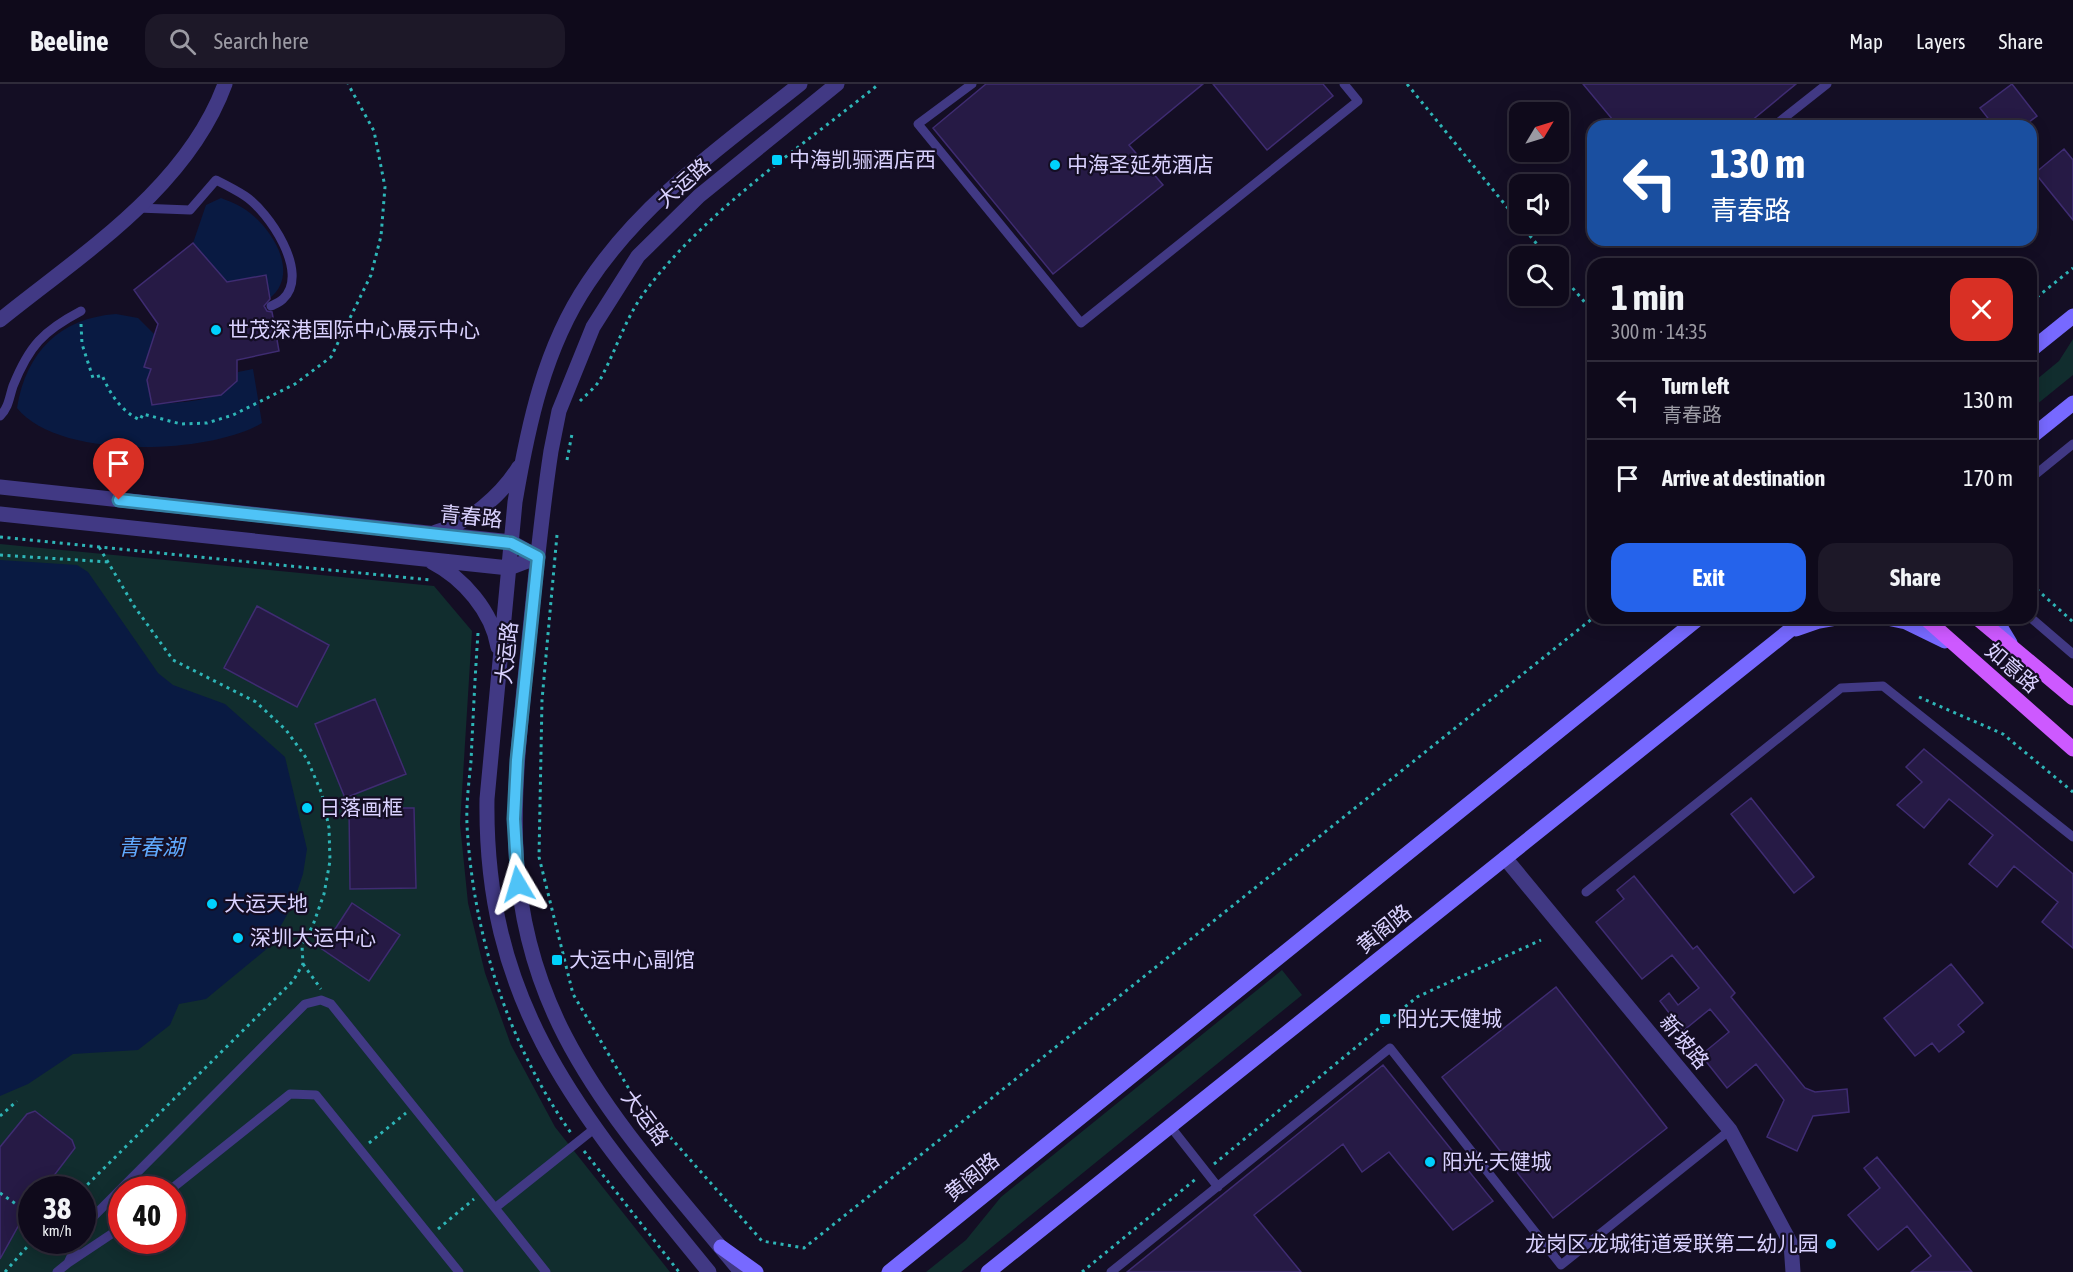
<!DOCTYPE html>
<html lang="en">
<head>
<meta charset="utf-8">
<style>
  body { margin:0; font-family:"Asap Condensed","Noto Sans SC",sans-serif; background:#1d1828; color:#f1f3f6; height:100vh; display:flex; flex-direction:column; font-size:22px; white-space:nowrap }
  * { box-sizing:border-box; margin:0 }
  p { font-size:20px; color:#9b9aa3 }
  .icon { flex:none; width:33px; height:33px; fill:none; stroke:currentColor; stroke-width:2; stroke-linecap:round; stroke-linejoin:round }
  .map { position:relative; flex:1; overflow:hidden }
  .details { position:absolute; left:1587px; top:174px; width:450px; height:366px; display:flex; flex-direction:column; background:#0f0a1b; border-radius:18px; box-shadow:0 3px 15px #0003,0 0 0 2px #2f2b3a }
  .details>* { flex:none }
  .guide { position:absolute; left:1587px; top:36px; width:450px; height:126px; border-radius:18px; box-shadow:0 3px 15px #0003,0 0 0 2px #2f2b3a; background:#1a4fa0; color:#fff; overflow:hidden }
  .needle { width:39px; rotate:52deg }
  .buttons { position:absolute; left:1509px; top:18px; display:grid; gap:12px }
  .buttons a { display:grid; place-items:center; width:60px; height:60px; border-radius:12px; background:#0f0a1b; box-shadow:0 3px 15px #0003,0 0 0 2px #2f2b3a; font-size:30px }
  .speed { position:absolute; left:18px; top:1092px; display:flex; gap:12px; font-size:30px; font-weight:700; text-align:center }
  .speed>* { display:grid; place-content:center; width:78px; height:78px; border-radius:50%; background:#0f0a1b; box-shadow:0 3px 15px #0003,0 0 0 2px #2f2b3a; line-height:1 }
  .speed small { font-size:15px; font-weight:400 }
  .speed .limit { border:9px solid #d22; background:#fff; color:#111 }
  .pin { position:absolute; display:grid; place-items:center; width:51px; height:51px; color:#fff; margin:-62px -26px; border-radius:50% 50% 50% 0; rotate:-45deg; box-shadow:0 0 6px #0007 }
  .pin .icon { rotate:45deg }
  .me { position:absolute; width:66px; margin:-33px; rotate:353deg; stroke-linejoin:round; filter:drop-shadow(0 0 4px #0008) }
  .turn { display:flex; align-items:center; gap:21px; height:126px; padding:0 24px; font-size:27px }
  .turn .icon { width:78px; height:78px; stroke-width:2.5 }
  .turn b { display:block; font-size:42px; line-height:51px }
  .round { display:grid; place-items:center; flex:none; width:63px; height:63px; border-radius:18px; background:#1d1828 }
  .headline { display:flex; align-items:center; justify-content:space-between; height:102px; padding:0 24px }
  h1 { font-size:36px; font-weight:700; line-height:45px }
  .primary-button { display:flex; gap:12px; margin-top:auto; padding:12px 24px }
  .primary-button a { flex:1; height:69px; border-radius:18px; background:#2563eb; color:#fff; font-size:24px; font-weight:700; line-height:69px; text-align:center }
  .primary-button a+a { background:#1d1828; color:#f1f3f6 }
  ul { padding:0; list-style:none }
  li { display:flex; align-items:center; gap:18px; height:78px; padding:0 24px; border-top:2px solid #2f2b3a }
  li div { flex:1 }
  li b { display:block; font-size:22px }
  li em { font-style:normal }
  header { display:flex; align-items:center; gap:36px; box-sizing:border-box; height:84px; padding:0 30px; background:#0f0a1b; border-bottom:2px solid #2f2b3a }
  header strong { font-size:28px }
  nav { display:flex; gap:33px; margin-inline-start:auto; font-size:21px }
  .search { width:420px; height:54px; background:#1d1828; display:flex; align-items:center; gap:15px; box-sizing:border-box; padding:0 21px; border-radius:18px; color:#9b9aa3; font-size:22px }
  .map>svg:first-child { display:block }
  .green { fill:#112d2e; fill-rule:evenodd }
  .water { fill:#091a42 }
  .building { fill:#261a45; stroke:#3f2c72; stroke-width:1.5 }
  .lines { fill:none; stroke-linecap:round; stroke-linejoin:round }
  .path { stroke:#2eb5b7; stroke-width:3; stroke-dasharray:3 4.5; stroke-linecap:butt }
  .service { stroke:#413984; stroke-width:9 }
  .minor { stroke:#413984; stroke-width:15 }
  .tertiary { stroke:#413984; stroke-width:15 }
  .secondary { stroke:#7769ff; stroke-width:15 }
  .primary { stroke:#cd59ff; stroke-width:15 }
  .route-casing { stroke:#337fa1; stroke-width:15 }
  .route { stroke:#4fc3f7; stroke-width:10 }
  .poi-dot { fill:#00d1fd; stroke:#140e24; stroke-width:2 }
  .labels { text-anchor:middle; stroke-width:4.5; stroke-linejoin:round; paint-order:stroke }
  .poi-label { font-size:21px; fill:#dad2ff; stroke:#140e24; text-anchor:start }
  .street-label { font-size:21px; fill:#dad2ff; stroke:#140e24 }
  .water-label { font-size:22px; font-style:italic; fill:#60aaff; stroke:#140e24 }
</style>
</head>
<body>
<header>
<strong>Beeline</strong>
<div class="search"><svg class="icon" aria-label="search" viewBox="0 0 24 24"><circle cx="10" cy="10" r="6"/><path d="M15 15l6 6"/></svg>Search here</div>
<nav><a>Map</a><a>Layers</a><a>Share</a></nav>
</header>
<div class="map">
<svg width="2073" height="1188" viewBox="0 0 2073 1188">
  <rect width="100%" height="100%" fill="#140e24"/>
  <path class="green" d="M2073,255V291L2031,325V300L2059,277Z
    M0,460L434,502L472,547L460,740L468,819L485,889L511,961L555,1043L670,1188H0ZM32,1106H82V1156H32ZM122,1106H172V1156H122Z
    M1282,886L1302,911L961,1188H926L966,1156L1001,1113Z"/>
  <path class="water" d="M221,114C229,117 239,121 246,126C271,143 301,189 270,214L265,191L227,198L193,159L206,121Z
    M116,230L138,234L155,251L144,283L151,285L152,321C179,317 233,320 238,288L253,285L262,339C209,371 58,376 17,324C26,268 60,234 116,230Z
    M0,476L77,481L88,488L158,589L173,601L225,620L285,673L307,765L303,790L293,820L269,863L206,915L179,920L170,941L138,966L73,970L28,1000L0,1012Z"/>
  <path class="building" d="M986,0H1203L1129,61L1163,101L1053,190L933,44Z
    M1213,0H1323L1333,12L1267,66Z
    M1583,0H1796L1745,42H1618Z
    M2012,0L2037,32L2024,42H1994L1980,24Z
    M2064,65L2073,76V136L2035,89Z
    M193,159L227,198L266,191L270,215L264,222L267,227L272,228L279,267L237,276V297L221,311L152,321L147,296L151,285L144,283L158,240L134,206Z
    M257,522L329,561L297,623L224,584Z
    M375,615L406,690L345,714L315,640Z
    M1924,665L2073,790V864L2042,838L2058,818L2014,782L1997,803L1969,780L1993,751L1949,715L1924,744L1897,721L1922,698L1906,683Z
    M1751,714L1814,793L1794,809L1731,730Z
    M349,724H414L416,804L350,805Z
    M1634,792L1693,865L1697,862L1735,909L1731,913L1805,1004L1815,1008L1847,1005L1849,1028L1813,1032L1797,1067L1767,1053L1784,1016L1756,980L1727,1004L1701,971L1729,948L1710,925L1683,947L1660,917L1669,909L1678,921L1699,904L1672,871L1642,895L1596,838L1624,815L1617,806Z
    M352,819L400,851L369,897L322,865Z
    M1951,880L1983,919L1958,941L1964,948L1939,968L1932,959L1915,972L1884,934Z
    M1556,903L1667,1044L1553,1134L1442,993Z
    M1383,981L1493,1117L1453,1146L1389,1068L1362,1088L1343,1060L1254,1131L1301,1188H1127Z
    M35,1027L72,1056L75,1064L43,1106H32V1119L19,1122L21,1137L0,1175V1063L27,1030Z
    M1877,1073L1972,1188H1911L1931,1172L1907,1142L1878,1166L1848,1131L1880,1104L1864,1084Z"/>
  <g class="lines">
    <path class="path" d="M1407,0L1520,139
      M1520,140L1547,172
      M1558,187L1593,228
      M2031,218L2073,184
      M81,240L82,260L93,294L102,291C110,310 121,327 140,336L143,330L181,340L207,339L233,331L295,300L331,273L371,191L381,152L385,103L374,47L348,0
      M580,317C587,310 596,303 601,294C617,264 626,232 647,205C706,127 802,62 879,0
      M567,376L572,350
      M557,451L542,616L539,773L573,910L632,1010L762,1157L804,1164L1593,534
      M0,453L430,496
      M0,471L108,478
      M2031,500L2073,538
      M478,549C475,592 473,635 471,677C469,698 466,720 467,741C473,850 508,960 571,1049
      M1919,613L2003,650L2073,708
      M303,880L321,905
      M0,1032L17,1017
      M369,1059L406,1029
      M584,1067L679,1188
      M1214,1080L1417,913L1541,856
      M82,1106L293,897L303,880L302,862L313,841L324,810L330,777L329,744L322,710L307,675L286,646L256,618L173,576L134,522L99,463
      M0,1109L32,1131
      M438,1145L474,1115
      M5,1188L33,1156
      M1082,1188L1197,1094"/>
    <path class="service" d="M972,0L918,40L1081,239L1358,17L1344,0
      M1774,42L1827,0
      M138,124L190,126L216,96C226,101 236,106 245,112C268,127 311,189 283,215C280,218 275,220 271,222
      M0,332C9,323 9,314 13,302C29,262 43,247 81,227
      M2031,394L2073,360
      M2031,534L2073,570
      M1586,808L1841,604L1883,602L2073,753
      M1170,1042L1218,1103
      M170,1106L290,1010L316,1011L459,1188
      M495,1124L546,1188
      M82,1148L87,1139L305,920L321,916L331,920L495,1124L594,1045
      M68,1179L122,1143
      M57,1188L68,1179L79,1156
      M1111,1188L1390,964L1561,1181L1730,1046"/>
    <path class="minor" d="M0,236C83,169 187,104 225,0
      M1505,774L1730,1046L1791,1160L1793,1188"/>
    <path class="tertiary" d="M0,403L511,458L538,473
      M0,430L509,484L538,473
      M436,448C469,439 501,412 519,383
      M432,478C463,494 492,527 498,563
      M709,1188C584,1034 484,926 487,715L515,418C528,342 544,264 588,199C642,117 725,60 800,0
      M741,1188C680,1113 610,1039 565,952C497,821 514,705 528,565C535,499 541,432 551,367L559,327L593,243L638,172L699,112L837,0"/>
    <path class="secondary" d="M2031,266L2073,232
      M2031,353L2073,319
      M1887,534L1906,538L1945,557
      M1995,534L2010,559
      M1796,545L1819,537L1836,534
      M721,1163L756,1188
      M889,1188L1699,534
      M988,1188L1805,534"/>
    <path class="primary" d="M1925,534L2073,665
      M1977,534L2073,614"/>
  </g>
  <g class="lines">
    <defs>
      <path id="route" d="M119,416L511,459L538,473L517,676L514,735L518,800"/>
    </defs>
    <use href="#route" class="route-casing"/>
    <use href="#route" class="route"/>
  </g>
  <g class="poi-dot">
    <rect x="771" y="70" width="12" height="12" rx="3"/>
    <circle cx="1055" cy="81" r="6"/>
    <circle cx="216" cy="246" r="6"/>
    <circle cx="307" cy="724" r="6"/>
    <circle cx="212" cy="820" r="6"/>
    <circle cx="238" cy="854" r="6"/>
    <rect x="551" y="870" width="12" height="12" rx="3"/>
    <rect x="1379" y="929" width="12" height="12" rx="3"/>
    <circle cx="1430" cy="1078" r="6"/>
    <circle cx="1831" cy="1160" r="6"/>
  </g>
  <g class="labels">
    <g class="poi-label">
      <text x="789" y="83">中海凯骊酒店西</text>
      <text x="1067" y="88">中海圣延苑酒店</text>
      <text x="228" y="253">世茂深港国际中心展示中心</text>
      <text x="319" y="731">日落画框</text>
      <text x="224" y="827">大运天地</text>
      <text x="250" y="861">深圳大运中心</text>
      <text x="569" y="883">大运中心副馆</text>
      <text x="1397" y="942">阳光天健城</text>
      <text x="1442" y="1085">阳光·天健城</text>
      <text x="1819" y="1167" text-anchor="end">龙岗区龙城街道爱联第二幼儿园</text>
    </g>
    <g class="street-label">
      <text transform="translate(684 99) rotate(-41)" y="7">大运路</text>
      <text transform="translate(471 433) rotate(6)" y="7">青春路</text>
      <text transform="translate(507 569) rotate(-84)" y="7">大运路</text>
      <text transform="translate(2012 584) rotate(41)" y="7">如意路</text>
      <text transform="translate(1384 845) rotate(-39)" y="7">黄阁路</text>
      <text transform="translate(1684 958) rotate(50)" y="7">新坡路</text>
      <text transform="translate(645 1034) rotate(53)" y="7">大运路</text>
      <text transform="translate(972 1093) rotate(-39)" y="7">黄阁路</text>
    </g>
    <g class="water-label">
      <text x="151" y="771">青春湖</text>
    </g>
  </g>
</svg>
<div class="buttons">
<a><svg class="needle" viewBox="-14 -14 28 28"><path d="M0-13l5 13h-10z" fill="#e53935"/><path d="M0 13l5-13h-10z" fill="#9b9aa3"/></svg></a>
<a><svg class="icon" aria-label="sound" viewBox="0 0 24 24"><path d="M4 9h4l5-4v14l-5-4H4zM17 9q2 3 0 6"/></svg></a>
<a><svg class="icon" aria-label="search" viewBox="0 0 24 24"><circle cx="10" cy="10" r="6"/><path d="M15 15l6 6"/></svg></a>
</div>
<div class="speed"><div>38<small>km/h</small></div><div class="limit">40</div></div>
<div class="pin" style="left:119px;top:416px;background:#d93025"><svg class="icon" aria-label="arrive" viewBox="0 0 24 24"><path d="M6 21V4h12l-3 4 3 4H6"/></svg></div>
<svg class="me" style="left:518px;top:800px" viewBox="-20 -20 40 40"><path d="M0-17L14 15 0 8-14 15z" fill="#4fc3f7" stroke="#fff" stroke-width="4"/></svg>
<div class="guide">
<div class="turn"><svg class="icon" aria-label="left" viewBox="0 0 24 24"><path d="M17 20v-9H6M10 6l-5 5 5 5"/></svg><div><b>130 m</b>青春路</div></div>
</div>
<section class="details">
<div class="headline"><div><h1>1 min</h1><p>300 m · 14:35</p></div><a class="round" style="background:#d93025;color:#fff"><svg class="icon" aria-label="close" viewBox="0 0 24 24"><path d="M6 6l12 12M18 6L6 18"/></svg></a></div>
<ul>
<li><svg class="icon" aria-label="left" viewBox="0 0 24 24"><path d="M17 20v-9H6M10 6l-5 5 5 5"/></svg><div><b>Turn left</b><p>青春路</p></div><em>130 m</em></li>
<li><svg class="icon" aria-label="arrive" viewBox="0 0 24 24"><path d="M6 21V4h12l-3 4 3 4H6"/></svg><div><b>Arrive at destination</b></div><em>170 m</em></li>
</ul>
<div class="primary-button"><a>Exit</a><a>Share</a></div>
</section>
</div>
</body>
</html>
